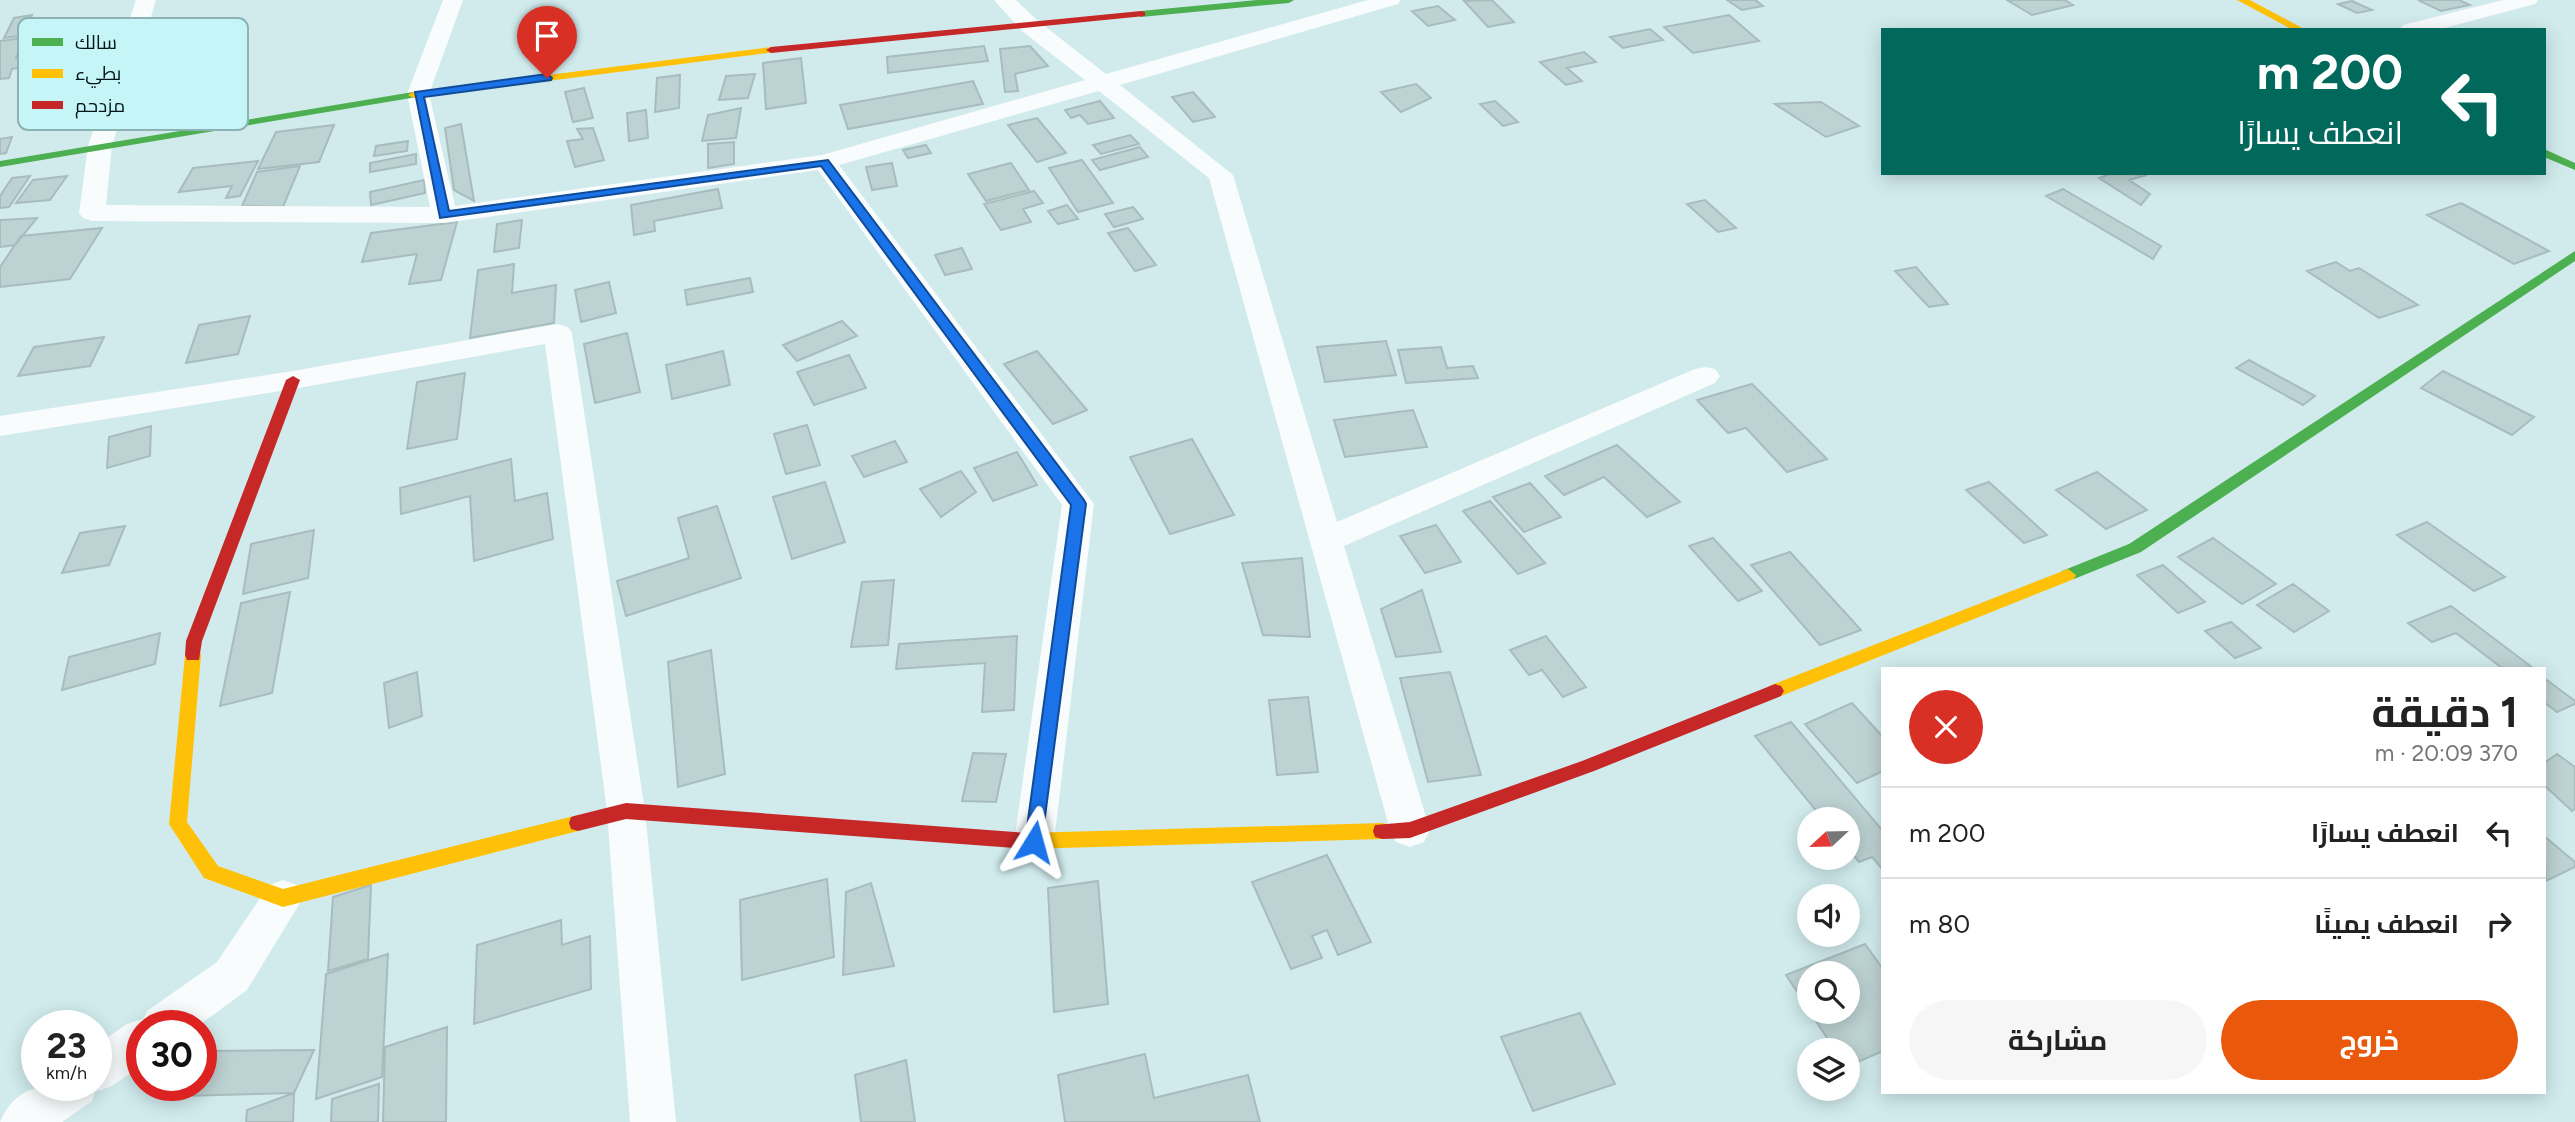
<!DOCTYPE html>
<html lang="ar">
<head>
<meta charset="utf-8">
<style>
  body { margin:0; font-family:Figtree,Cairo,sans-serif; background:#f6f6f6; color:#222; direction:rtl; height:100vh; display:flex; flex-direction:column; font-size:26px; white-space:nowrap }
  * { box-sizing:border-box; margin:0 }
  p { font-size:23px; color:#767676 }
  .icon { flex:none; width:38px; height:38px; fill:none; stroke:currentColor; stroke-width:2; stroke-linecap:round; stroke-linejoin:round }
  .map { position:relative; flex:1; overflow:hidden; direction:ltr }
  .side { position:absolute; left:1881px; top:667px; width:665px; height:427px; display:flex; flex-direction:column; background:#fff; border-radius:0px; box-shadow:0 4px 18px #0003; direction:rtl }
  .side>* { flex:none }
  .hud { position:absolute; left:1881px; top:28px; width:665px; height:147px; border-radius:0px; box-shadow:0 4px 18px #0003; direction:rtl; background:#00695c; color:#fff; overflow:hidden }
  .needle { width:46px; rotate:248deg }
  .controls { position:absolute; left:1797px; top:807px; display:grid; gap:14px }
  .controls a { display:grid; place-items:center; width:63px; height:63px; border-radius:50%; background:#fff; box-shadow:0 4px 18px #0003; font-size:35px }
  .speed { position:absolute; left:21px; top:1010px; display:flex; gap:14px; font-size:35px; font-weight:700; text-align:center }
  .speed>* { display:grid; place-content:center; width:91px; height:91px; border-radius:50%; background:#fff; box-shadow:0 4px 18px #0003; line-height:1 }
  .speed small { font-size:18px; font-weight:400 }
  .speed .limit { border:10px solid #d22; background:#fff; color:#111 }
  .pin { position:absolute; display:grid; place-items:center; width:60px; height:60px; color:#fff; margin:-72px -30px; border-radius:50% 50% 50% 0; rotate:-45deg; box-shadow:0 0 7px #0007 }
  .pin .icon { rotate:45deg }
  .me { position:absolute; width:77px; margin:-38px; rotate:8deg; stroke-linejoin:round; filter:drop-shadow(0 0 5px #0008) }
  .turn { display:flex; align-items:center; gap:24px; height:147px; padding:0 28px; font-size:32px }
  .turn .icon { width:91px; height:91px; stroke-width:2.5 }
  .turn b { display:block; font-size:49px; line-height:60px }
  .round { display:grid; place-items:center; flex:none; width:74px; height:74px; border-radius:37px; background:#f6f6f6 }
  .headline { display:flex; align-items:center; justify-content:space-between; height:119px; padding:0 28px }
  h1 { font-size:42px; font-weight:700; line-height:52px }
  .button { display:flex; gap:14px; margin-top:auto; padding:14px 28px }
  .button a { flex:1; height:80px; border-radius:42px; background:#ea580c; color:#fff; font-size:28px; font-weight:700; line-height:80px; text-align:center }
  .button a+a { background:#f6f6f6; color:#222 }
  ul { padding:0; list-style:none }
  li { display:flex; align-items:center; gap:21px; height:91px; padding:0 28px; border-top:2px solid #e0e0e0 }
  li div { flex:1 }
  li b { display:block; font-size:26px }
  li em { font-style:normal }
  .map>svg:first-child { display:block }
  .building { fill:#bdd2d3; stroke:#a8bcbe; stroke-width:2 }
  .lines { fill:none; stroke-linecap:round; stroke-linejoin:round }
  .street { fill:#f8fcfc; fill-rule:evenodd }
  .fast { fill:#4caf50; fill-rule:evenodd }
  .slow { fill:#ffc107; fill-rule:evenodd }
  .jam { fill:#c62828; fill-rule:evenodd }
  .route { fill:#1a73e8; stroke:#114b97; stroke-width:2 }
  .key { fill:#c6f5f8; stroke:#8cb2b4; stroke-width:2 }
  .key-label { font-size:19px; fill:#041516 }
</style>
</head>
<body>
<div class="map">
<svg width="2575" height="1122" viewBox="0 0 2575 1122">
  <rect width="100%" height="100%" fill="#d1ebed"/>
  <path class="building" d="M1492,0L1514,22L1488,27L1464,1Z
    M1727,0H1755L1763,6L1742,10Z
    M2007,0H2065L2073,5L2032,15Z
    M2418,0H2459L2470,5L2441,11Z
    M2352,1L2372,10L2357,13L2338,4Z
    M1438,6L1455,20L1428,26L1412,11Z
    M32,15L29,22L40,21L33,34L4,38L14,18Z
    M1729,15L1759,41L1693,53L1664,27Z
    M1650,29L1663,40L1623,48L1610,37Z
    M24,38L16,58L27,57L23,67L12,69L9,78L0,79V41Z
    M984,46L988,61L888,73L887,57Z
    M1030,46L1048,66L1015,74L1018,91L1005,92L1000,49Z
    M1584,52L1596,62L1567,68L1582,81L1566,85L1540,62Z
    M801,58L806,103L766,109L763,63Z
    M755,74L748,98L719,100L726,76Z
    M680,75L679,108L655,112L657,78Z
    M973,81L983,104L848,129L840,105Z
    M1416,84L1431,98L1401,112L1381,92Z
    M584,88L593,118L573,122L565,92Z
    M1193,92L1215,117L1193,122L1172,97Z
    M1100,101L1114,118L1088,124L1080,115L1071,118L1065,110Z
    M1495,101L1518,122L1503,126L1480,104Z
    M1821,102L1859,126L1826,137L1775,104Z
    M741,108L736,138L702,141L708,115Z
    M646,110L648,138L629,141L627,113Z
    M1037,118L1066,153L1037,162L1008,125Z
    M461,124L474,201L454,190L445,128Z
    M334,125L319,162L258,169L276,132Z
    M593,128L604,160L575,167L567,141L583,139L577,129Z
    M1130,135L1139,144L1101,154L1093,145Z
    M12,137L6,153L0,154V139Z
    M408,141L407,151L374,156L376,146Z
    M734,142V164L708,168V144Z
    M926,145L931,153L908,158L903,150Z
    M1140,147L1148,157L1100,170L1092,160Z
    M416,154V164L370,172V163Z
    M1082,160L1113,203L1078,212L1049,168Z
    M258,161L240,196L226,198L232,186L179,192L193,168Z
    M892,163L897,186L872,190L866,167Z
    M1011,163L1029,190L986,201L968,174Z
    M300,166L283,207L242,206L257,172Z
    M2113,173L2147,175L2129,180L2150,194L2141,205L2099,178Z
    M30,176L9,207L0,208V196L12,178Z
    M67,176L50,200L16,203L33,180Z
    M424,180L425,193L371,205L370,192Z
    M718,189L722,208L654,221L655,231L634,235L631,205Z
    M2063,189L2161,246L2153,259L2046,196Z
    M1034,191L1043,203L1023,209L1031,222L1001,230L984,204Z
    M1705,200L1736,228L1718,232L1687,204Z
    M2461,203L2549,251L2514,264L2427,215Z
    M1067,205L1078,219L1058,224L1048,211Z
    M1133,207L1143,219L1114,227L1105,214Z
    M37,218L15,245L0,247V220Z
    M522,220L519,248L494,252L497,224Z
    M457,222L441,280L409,284L417,254L362,262L371,233Z
    M102,228L70,279L0,287V267L21,236Z
    M1128,228L1156,265L1135,271L1108,233Z
    M962,248L972,269L945,275L935,255Z
    M2336,262L2350,271L2359,268L2418,305L2379,318L2307,271Z
    M514,264L512,293L556,285L554,323L470,338L478,270Z
    M1916,267L1948,304L1929,307L1895,271Z
    M750,278L753,292L687,305L685,290Z
    M609,282L616,313L581,322L575,290Z
    M250,316L238,354L186,363L199,325Z
    M842,321L857,336L797,361L783,345Z
    M627,333L640,392L595,403L584,344Z
    M104,337L90,366L18,376L34,347Z
    M1386,341L1396,375L1325,382L1317,347Z
    M1441,347L1447,368L1473,366L1478,378L1406,383L1398,350Z
    M723,351L730,385L672,399L666,365Z
    M1037,351L1087,410L1053,424L1004,364Z
    M849,355L866,388L814,405L797,372Z
    M2249,360L2315,396L2303,405L2236,368Z
    M2443,371L2534,417L2512,435L2421,388Z
    M465,373L457,439L407,449L417,382Z
    M1752,384L1827,459L1787,472L1746,428L1728,433L1697,400Z
    M1413,410L1427,447L1345,457L1334,420Z
    M807,425L820,465L786,474L774,434Z
    M151,426L150,456L107,468L109,437Z
    M1192,439L1234,515L1170,534L1130,457Z
    M895,441L907,462L864,477L852,456Z
    M1617,445L1680,502L1647,517L1604,477L1564,495L1545,476Z
    M1017,452L1037,485L993,501L974,468Z
    M511,459L515,501L547,493L553,539L474,561L470,496L401,514L400,488Z
    M961,471L976,492L941,517L920,489Z
    M2097,472L2147,510L2106,529L2056,490Z
    M825,482L845,542L792,559L773,497Z
    M1989,482L2047,535L2024,543L1966,490Z
    M1530,483L1561,517L1524,532L1493,497Z
    M1490,501L1545,563L1518,574L1463,511Z
    M717,506L741,578L626,616L617,581L689,558L678,518Z
    M2427,522L2505,577L2474,591L2397,535Z
    M1436,525L1461,562L1425,573L1400,536Z
    M125,526L109,565L62,573L80,533Z
    M314,530L308,578L243,594L251,544Z
    M1713,538L1762,591L1738,601L1689,546Z
    M2213,538L2276,584L2242,604L2178,557Z
    M1790,552L1861,630L1820,645L1751,565Z
    M1302,558L1310,637L1263,635L1242,563Z
    M2163,565L2205,602L2178,613L2137,575Z
    M894,580L888,645L851,647L862,582Z
    M2293,584L2329,611L2294,632L2257,605Z
    M1422,590L1441,652L1396,657L1381,609Z
    M290,592L272,693L220,706L241,603Z
    M2451,606L2533,668H2502L2456,633L2432,642L2408,623Z
    M2231,622L2261,648L2235,658L2205,631Z
    M160,633L155,664L62,690L69,657Z
    M1017,636L1014,710L982,712L985,663L896,669L899,644Z
    M1546,636L1586,687L1563,697L1542,670L1529,675L1510,650Z
    M711,650L725,774L678,787L668,662Z
    M417,672L422,716L389,728L384,683Z
    M1450,672L1481,775L1428,782L1400,678Z
    M2544,678L2575,701V704L2557,712L2544,702Z
    M1308,697L1318,772L1277,775L1269,700Z
    M1852,703L1883,737V771L1857,783L1805,724Z
    M1791,722L1883,831V870L1872,857L1859,862L1848,849V819H1823L1755,736Z
    M973,753L1006,754L996,802L962,801Z
    M2557,754L2575,767V809L2572,811L2544,785V763Z
    M2544,836L2575,862V867L2546,881Z
    M1327,855L1371,942L1338,955L1327,930L1312,936L1322,958L1291,969L1252,882Z
    M827,879L834,957L742,980L740,900Z
    M1098,881L1108,1004L1054,1012L1048,888Z
    M871,883L894,966L843,975L846,892Z
    M371,885L368,959L328,971L333,897Z
    M561,920L562,945L590,936L591,989L474,1024L477,945Z
    M1865,944L1883,969V1051L1848,1066V1050H1835L1810,1012H1848V973H1810V1011L1786,975Z
    M388,954L382,1077L316,1099L326,974Z
    M1580,1013L1615,1084L1533,1111L1501,1037Z
    M447,1027L446,1122H383L385,1047Z
    M314,1050L294,1093L184,1096L190,1085H201V1063L208,1051Z
    M1145,1054L1154,1098L1248,1075L1260,1122H1065L1058,1075Z
    M906,1060L915,1122H861L855,1075Z
    M379,1084L378,1122H331L332,1099Z
    M294,1093L293,1122H246L247,1110Z"/>
  <g class="lines">
    <path class="street" d="M136,0H156L112,146L106,205L430,207L407,94L443,0H463L429,94L455,206L822,155L1085,80L1022,31L994,0H1016L1038,21L1106,74L1368,0H1401L1398,4L1120,85L1233,175L1337,522L1695,369L1705,367L1715,369L1720,376L1715,383L1344,546L1430,830L1424,842L1410,847L1396,842L1390,830L1209,178L1099,91L839,165L1094,504L1054,842L1048,854L1034,859L1020,854L1014,842L1062,505L818,170L444,223L92,221L83,218L79,213L88,146Z
      M2503,0H2538L2535,4L2437,30H2400L2403,25Z
      M558,324L568,327L572,333L645,811L676,1122H630L607,811L545,344L293,389L0,436V416L293,371Z
      M283,880L297,885L303,898L247,990L198,1026H142V1065L112,1086L95,1092L92,1101L62,1122H0C19,1078 56,1085 96,1085V1045L127,1024L143,1019L147,1011L217,962L269,885Z"/>
    <path class="fast" d="M1257,0H1294L1289,3L1141,17L1136,14L1141,11Z
      M413,92L417,93V97L0,167V161Z
      M2544,149L2575,163V170L2544,157Z
      M2575,251V261L2141,552L2074,579H2062L2060,575L2062,571L2129,544Z"/>
    <path class="slow" d="M2237,0H2250L2306,30H2293Z
      M771,47L776,50L775,52L413,98L408,95L413,92Z
      M2068,569L2076,575L2074,579L1781,696L1775,698L1769,696L1766,691L1769,686Z
      M193,649L199,650L201,655L187,822L218,866L283,889L578,815L585,817L587,823L585,829L578,831L283,907L204,878L169,824L185,655L187,650Z
      M1382,823L1389,825L1391,831L1389,837L1382,839L1027,849L1020,847L1018,841L1020,835L1027,833Z"/>
    <path class="jam" d="M1141,11L1145,12V16L771,53L766,50L771,47Z
      M293,376L300,380L202,641L199,660H187L185,655L186,641L286,380Z
      M1775,684L1781,686L1784,691L1781,696L1594,771L1410,838L1382,839L1375,837L1373,831L1375,825L1410,822L1582,761Z
      M626,803L1027,833L1034,835L1036,841L1034,847L1027,849L626,819L578,831L571,829L569,823L571,817L578,815Z"/>
  </g>
  <path class="route" d="M547,74L552,78L551,80L424,97L449,211L828,160L1084,500L1086,504L1041,847L1034,850L1027,847L1025,842L1071,505L821,166L440,218L415,92Z"/>
  <rect x="18" y="18" width="230" height="112" rx="10" class="key"/>
  <rect x="32" y="38" width="31" height="8" fill="#4caf50"/>
  <rect x="32" y="69" width="31" height="9" fill="#ffc107"/>
  <rect x="32" y="101" width="31" height="8" fill="#c62828"/>
  <g class="key-label">
    <text x="75" y="49">سالك</text>
    <text x="75" y="80">بطيء</text>
    <text x="75" y="112">مزدحم</text>
  </g>
</svg>
<div class="controls">
<a><svg class="needle" viewBox="-14 -14 28 28"><path d="M0-13l5 13h-10z" fill="#e53935"/><path d="M0 13l5-13h-10z" fill="#767676"/></svg></a>
<a><svg class="icon" aria-label="sound" viewBox="0 0 24 24"><path d="M4 9h4l5-4v14l-5-4H4zM17 9q2 3 0 6"/></svg></a>
<a><svg class="icon" aria-label="search" viewBox="0 0 24 24"><circle cx="10" cy="10" r="6"/><path d="M15 15l6 6"/></svg></a>
<a><svg class="icon" aria-label="layers" viewBox="0 0 24 24"><path d="M12 4l9 5-9 5-9-5zM3 14l9 5 9-5"/></svg></a>
</div>
<div class="speed"><div>23<small>km/h</small></div><div class="limit">30</div></div>
<div class="pin" style="left:547px;top:78px;background:#d93025"><svg class="icon" aria-label="arrive" viewBox="0 0 24 24"><path d="M6 21V4h12l-3 4 3 4H6"/></svg></div>
<svg class="me" style="left:1034px;top:842px" viewBox="-20 -20 40 40"><path d="M0-17L14 15 0 8-14 15z" fill="#1a73e8" stroke="#fff" stroke-width="4"/></svg>
<div class="hud">
<div class="turn"><svg class="icon" aria-label="left" viewBox="0 0 24 24"><path d="M17 20v-9H6M10 6l-5 5 5 5"/></svg><div><b>200 m</b>انعطف يسارًا</div></div>
</div>
<section class="side">
<div class="headline"><div><h1>1 دقيقة</h1><p>370 m · 20:09</p></div><a class="round" style="background:#d93025;color:#fff"><svg class="icon" aria-label="close" viewBox="0 0 24 24"><path d="M6 6l12 12M18 6L6 18"/></svg></a></div>
<ul>
<li><svg class="icon" aria-label="left" viewBox="0 0 24 24"><path d="M17 20v-9H6M10 6l-5 5 5 5"/></svg><div><b>انعطف يسارًا</b></div><em>200 m</em></li>
<li><svg class="icon" aria-label="right" viewBox="0 0 24 24"><path d="M7 20v-9h11M14 6l5 5-5 5"/></svg><div><b>انعطف يمينًا</b></div><em>80 m</em></li>
</ul>
<div class="button"><a>خروج</a><a>مشاركة</a></div>
</section>
</div>
</body>
</html>
